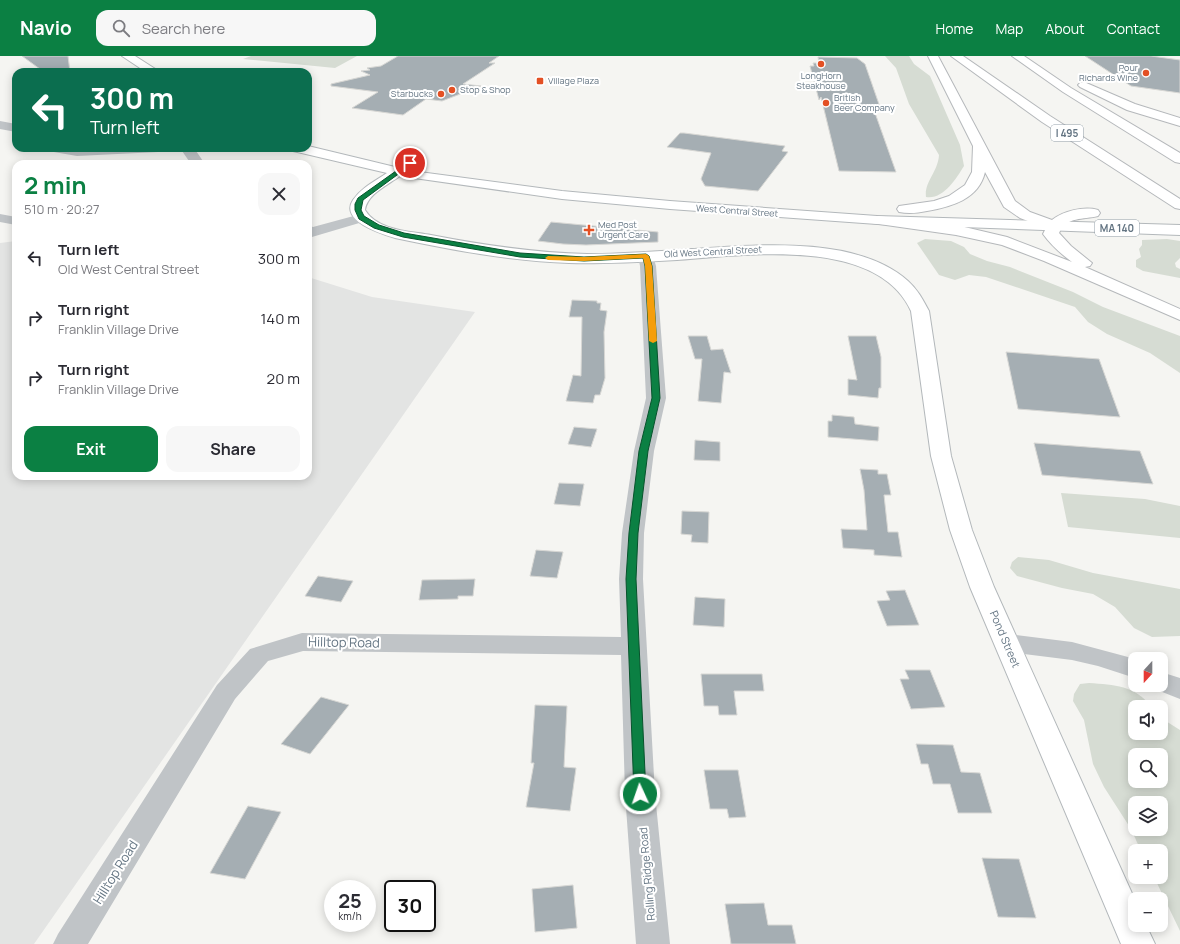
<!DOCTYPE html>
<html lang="en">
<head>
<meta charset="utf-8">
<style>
  body { margin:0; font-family:Manrope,sans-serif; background:#f7f7f7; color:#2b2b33; height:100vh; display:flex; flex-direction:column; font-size:15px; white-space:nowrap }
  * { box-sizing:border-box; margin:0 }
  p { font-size:13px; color:#7c7c81 }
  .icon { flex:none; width:22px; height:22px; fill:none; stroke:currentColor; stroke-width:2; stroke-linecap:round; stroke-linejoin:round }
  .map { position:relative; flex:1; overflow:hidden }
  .panel { position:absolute; left:12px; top:104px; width:300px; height:320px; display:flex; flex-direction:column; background:#fff; border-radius:12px; box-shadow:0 2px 10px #0003 }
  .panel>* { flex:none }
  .banner { position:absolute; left:12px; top:12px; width:300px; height:84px; border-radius:12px; box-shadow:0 2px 10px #0003; background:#0b6e4f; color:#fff; overflow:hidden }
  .needle { width:26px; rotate:201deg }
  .tools { position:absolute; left:1128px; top:596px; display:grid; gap:8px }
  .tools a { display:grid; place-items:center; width:40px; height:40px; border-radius:8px; background:#fff; box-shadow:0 2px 10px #0003; font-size:20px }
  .speed { position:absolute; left:324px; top:824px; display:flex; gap:8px; font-size:20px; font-weight:700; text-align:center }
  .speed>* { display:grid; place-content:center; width:52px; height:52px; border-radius:50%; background:#fff; box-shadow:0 2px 10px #0003; line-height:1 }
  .speed small { font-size:10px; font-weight:400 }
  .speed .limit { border:2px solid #111; border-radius:6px; background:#fff; color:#111 }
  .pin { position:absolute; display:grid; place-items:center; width:34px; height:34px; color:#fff; margin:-17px; border:2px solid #fff; border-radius:50%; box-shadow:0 1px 4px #0007 }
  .me { position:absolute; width:44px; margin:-22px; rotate:357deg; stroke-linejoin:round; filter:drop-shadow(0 0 3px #0008) }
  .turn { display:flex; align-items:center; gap:14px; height:84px; padding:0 12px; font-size:18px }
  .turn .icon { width:52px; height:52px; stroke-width:2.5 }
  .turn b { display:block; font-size:28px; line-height:34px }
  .round { display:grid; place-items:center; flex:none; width:42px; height:42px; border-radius:12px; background:#f7f7f7 }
  .head { display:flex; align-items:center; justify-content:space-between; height:68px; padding:0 12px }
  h1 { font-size:24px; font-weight:700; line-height:30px; color:#0b8043 }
  .button { display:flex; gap:8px; margin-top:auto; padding:8px 12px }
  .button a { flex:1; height:46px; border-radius:12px; background:#0b8043; color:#fff; font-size:16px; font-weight:700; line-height:46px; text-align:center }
  .button a+a { background:#f7f7f7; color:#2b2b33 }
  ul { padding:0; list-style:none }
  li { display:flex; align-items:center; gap:12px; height:60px; padding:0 12px }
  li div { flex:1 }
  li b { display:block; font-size:15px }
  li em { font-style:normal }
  header { display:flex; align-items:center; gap:24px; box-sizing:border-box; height:56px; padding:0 20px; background:#0b8043; color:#fff }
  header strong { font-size:19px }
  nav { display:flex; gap:22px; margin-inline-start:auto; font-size:14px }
  .search { width:280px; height:36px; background:#f7f7f7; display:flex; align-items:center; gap:10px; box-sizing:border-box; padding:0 14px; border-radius:12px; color:#7c7c81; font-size:15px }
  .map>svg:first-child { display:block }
  .built { fill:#e3e4e3 }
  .green { fill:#d6dcd3; fill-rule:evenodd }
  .building { fill:#a5aeb3; stroke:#d7d7d4 }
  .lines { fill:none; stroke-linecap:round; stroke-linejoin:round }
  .major-casing { stroke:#b3b8bb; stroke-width:2 }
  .highway-casing { stroke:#b5b8bb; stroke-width:2 }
  .minor { fill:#c0c4c7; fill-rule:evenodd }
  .major { fill:#fff; fill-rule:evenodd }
  .highway { fill:#fff; fill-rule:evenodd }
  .route { fill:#0b8043; stroke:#07532c }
  .slow { fill:#f59e0b }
  .poi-dot { fill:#e35024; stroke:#fff; stroke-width:1.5 }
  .labels { text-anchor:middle; stroke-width:4; stroke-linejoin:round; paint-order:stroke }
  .far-poi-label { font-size:9px; fill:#647583; stroke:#fff; text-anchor:start }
  .far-street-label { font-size:9px; fill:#647583; stroke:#fff }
  .shield { fill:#fff; stroke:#929ea8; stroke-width:1 }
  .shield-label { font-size:10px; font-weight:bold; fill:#647583 }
  .street-label { font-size:11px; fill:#647583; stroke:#fff }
  .near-street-label { font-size:13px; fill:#647583; stroke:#fff }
</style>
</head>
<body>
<header>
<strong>Navio</strong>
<div class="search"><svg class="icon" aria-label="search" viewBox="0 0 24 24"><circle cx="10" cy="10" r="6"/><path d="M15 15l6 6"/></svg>Search here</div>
<nav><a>Home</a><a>Map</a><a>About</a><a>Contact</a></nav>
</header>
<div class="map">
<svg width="1180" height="888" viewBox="0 0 1180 888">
  <rect width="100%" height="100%" fill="#f5f5f2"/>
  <path class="built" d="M16,185V420H308V221L372,241L475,256L34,888H0V187Z"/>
  <path class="green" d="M251,0H357L335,12L243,3Z
    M885,0H909L914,8L930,20L960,89L964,110C956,123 943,144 926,141C924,126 938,116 939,99L909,48L896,12Z
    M925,183L951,185L964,191L970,198L987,205L1010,211L1073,236L1103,251L1180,280V317L1150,297L1107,278L1088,266L1075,251L986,221L969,219L955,224L939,219L917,187Z
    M1167,183L1180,185V202L1175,207L1176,211L1180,213V222L1143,215L1136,211V204L1141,201L1139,193L1142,189V184Z
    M1061,437L1145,443L1180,450V482L1068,471Z
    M1018,501L1049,504L1093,517L1180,533V580L1152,581L1134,572L1115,551L1093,538L1062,532L1017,520L1010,512L1012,506Z
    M1089,627C1115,629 1134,629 1152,651H1135V677H1161V662L1180,674V875L1154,821H1161V795H1141L1131,773L1104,731L1093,708L1084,664L1073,645L1074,638L1080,628ZM1135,699H1161V725H1135ZM1135,747H1161V773H1135Z"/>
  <path class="building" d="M22,0H68L70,16H44Z
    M398,0H499L489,7H495L463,28L481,30L442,45L426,43L403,59L352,52L378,36L331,30V28L370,19L361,15L370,14L367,12L381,10Z
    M1085,0H1151L1180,4V37L1131,30Z
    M818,1L857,2L865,8L881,54H874L896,116L839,115L821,41L819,44L810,10H814L813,7H819Z
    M680,77H684L785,90L782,95L788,96L758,135L705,130L701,123L711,97L667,91Z
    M551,166L658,176V186L586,189L563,188L538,185Z
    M572,244L597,245V247H601L600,254L607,255L604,276L605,322L600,339H595L593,347L566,345L573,319L581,320L582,261H569Z
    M688,280H707L711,294L723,293L731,317L724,316L721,347L698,345L702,303H695Z
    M848,280H876L881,301V332H879L878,342L848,339V323L857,324Z
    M1006,296L1099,303L1120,361L1018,353Z
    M832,359L854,361L855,368L879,371L878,385L828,381V365H832Z
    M574,371L597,373L591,391L568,388Z
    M695,384L720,386V405L694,404Z
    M1034,387L1140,395L1153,428L1042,419Z
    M860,413L878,414V418H887L891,439H884L888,476H898L902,501L874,499V494L843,492L841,473L867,474L864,434Z
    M559,427L584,428L580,450L554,448Z
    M682,455L709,456L708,487L691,486L692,479L681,478Z
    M536,494L563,496L557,522L530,520Z
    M318,520L353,525L341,546L305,540Z
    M475,523L473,540H458V543L419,544L422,524Z
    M905,534L919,569L887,570L877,545L890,544L886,535Z
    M695,541L725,543L724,571L693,569Z
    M905,614H930L945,651L911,653L900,623H909Z
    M701,618H762L764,635H734L737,659H719L718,650H704Z
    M321,641L349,649L310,698L281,688Z
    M535,649L567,650L564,711L576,712L570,755L526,751L534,707H531Z
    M916,688L953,689L961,716L980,717L992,757H958L950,728H933L928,708H921Z
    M704,714H738L746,761L729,762L727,753H710Z
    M248,750L281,756L245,823L210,817Z
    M982,802L1019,803L1036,862L998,861Z
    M573,829L577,872L535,876L532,833Z
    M764,847L768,869H792L796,888H731L725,848Z"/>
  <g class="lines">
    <defs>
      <path id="major" d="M122,0H135L160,16H146Z
        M308,90L395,111C402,106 406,102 415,104L417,107L409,114L412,115L562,135L670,145L877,160L1180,169V179L877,168L670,153L562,143L400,120C388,129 367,138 365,154C378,175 410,175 431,179C483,189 534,197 587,198C622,198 657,195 692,193C756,189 857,179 908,225C918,234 923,244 929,255L951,400L972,474L994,531L1135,844V869H1146L1155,888H1121L970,531L950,474L931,400L911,255C877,180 744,199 677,204C641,206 605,208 569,207C511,205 452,194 395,182C382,178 339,165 353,144C361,132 375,125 387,117L293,95L291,92H308Z"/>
      <path id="highway" d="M928,0H938L1015,145L1030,156L1052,164C1063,155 1084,150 1098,154L1100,157L1098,160C1083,164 1067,160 1059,177L1071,190L1092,207L1090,210L1085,211L1180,253V264L1044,205L1002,189L956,179L872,167L870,164L872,161L877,160L956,169L1007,181L1072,206C1061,198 1051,189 1043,178L1046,172L1020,162L1004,151L985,116C979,143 951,151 927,155C918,157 908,158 899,156L897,153L899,150L934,145L949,140L965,129L972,116L973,90Z
        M951,0H963L1050,60L1180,143V153L1175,152L1042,66Z
        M1012,0H1024L1071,32L1180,97V107L1175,106L1063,36Z
        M1084,26L1135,48L1180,62V70L1127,54L1080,31L1078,29L1080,27Z"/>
    </defs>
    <use href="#major" class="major-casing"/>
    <use href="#highway" class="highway-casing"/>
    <path class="minor" d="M0,65L16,68V76L0,73Z
      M46,92H165L163,95L158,96L77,100L48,95Z
      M180,92H194L205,108H191Z
      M0,158L16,161V169L0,166Z
      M361,158L366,159L368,162L366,165L312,181L308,180V169L313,171Z
      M646,195L652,197L656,210L666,342L654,395L644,477L643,523L655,738L670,888H636L625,738L621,599L303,595L268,605L235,643L88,888H53L58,878L217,629L250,593L302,577L621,581L619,523L622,477L634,395L646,342L640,210L638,200L640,197Z
      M1007,578L1072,586L1128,601L1135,603V622L1098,610L1072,604L1007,596L998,593L994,587L998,581Z
      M1161,616L1180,622V643L1152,632L1150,629H1161Z"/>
    <use href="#major" class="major"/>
    <use href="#highway" class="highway"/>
  </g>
  <path class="route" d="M410,105L412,106V108L363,144L361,154L364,160L379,169L404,177L520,197L584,201L646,198L649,200L652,210L660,342L648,395L638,477L636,523L646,738L644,742L640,743L636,742L634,738L626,523L629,477L639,395L652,342L645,210L643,202L584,205L520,201L403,181L374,172L359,163L355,154V148L358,142Z"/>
  <path class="slow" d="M646,198L649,200L652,210L657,285L653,287L649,285L645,210L643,202L584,205L548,204L545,202L548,200L584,201Z"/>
  <g class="poi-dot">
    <circle cx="821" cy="8" r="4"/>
    <circle cx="1146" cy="17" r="4"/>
    <rect x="536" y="21" width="8" height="8" rx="2"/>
    <circle cx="452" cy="34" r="4"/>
    <circle cx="441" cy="38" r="4"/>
    <circle cx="826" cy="47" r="4"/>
    <path d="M587 168h4v4h4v4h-4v4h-4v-4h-4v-4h4z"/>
  </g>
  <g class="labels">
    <g class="far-poi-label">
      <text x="1138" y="15" text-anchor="end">Pour<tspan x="1138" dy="10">Richards Wine</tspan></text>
      <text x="821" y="23" text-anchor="middle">LongHorn<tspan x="821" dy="10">Steakhouse</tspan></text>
      <text x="548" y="28">Village Plaza</text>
      <text x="460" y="37">Stop &amp; Shop</text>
      <text x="433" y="41" text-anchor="end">Starbucks</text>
      <text x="834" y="45">British<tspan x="834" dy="10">Beer Company</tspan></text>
      <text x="598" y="172">Med Post<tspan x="598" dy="10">Urgent Care</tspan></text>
    </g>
    <g class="far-street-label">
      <text transform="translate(737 155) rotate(4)" y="3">West Central Street</text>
      <text transform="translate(713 196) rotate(-3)" y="3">Old West Central Street</text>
    </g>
    <g class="shield">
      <rect x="1051" y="69" width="32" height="16" rx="3"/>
      <rect x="1095" y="164" width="44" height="16" rx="3"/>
    </g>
    <g class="shield-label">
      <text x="1067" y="81">I 495</text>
      <text x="1117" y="176">MA 140</text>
    </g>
    <g class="street-label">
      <text transform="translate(1005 583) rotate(67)" y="4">Pond Street</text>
      <text transform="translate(647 818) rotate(-95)" y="4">Rolling Ridge Road</text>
    </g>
    <g class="near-street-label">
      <text transform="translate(344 586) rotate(1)" y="5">Hilltop Road</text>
      <text transform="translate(115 816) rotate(-58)" y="5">Hilltop Road</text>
    </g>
  </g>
</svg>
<div class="tools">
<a><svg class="needle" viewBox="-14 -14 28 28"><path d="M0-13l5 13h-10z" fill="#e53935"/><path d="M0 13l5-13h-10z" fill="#7c7c81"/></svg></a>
<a><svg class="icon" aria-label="sound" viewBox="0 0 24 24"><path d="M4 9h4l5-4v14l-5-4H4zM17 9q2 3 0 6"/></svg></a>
<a><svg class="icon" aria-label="search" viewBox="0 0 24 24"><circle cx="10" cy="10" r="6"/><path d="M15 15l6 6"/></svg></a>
<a><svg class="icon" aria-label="layers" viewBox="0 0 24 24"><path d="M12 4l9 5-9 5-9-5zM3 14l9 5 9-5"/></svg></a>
<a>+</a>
<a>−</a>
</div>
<div class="speed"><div>25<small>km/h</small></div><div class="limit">30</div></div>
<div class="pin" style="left:410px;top:107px;background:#d93025"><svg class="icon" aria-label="arrive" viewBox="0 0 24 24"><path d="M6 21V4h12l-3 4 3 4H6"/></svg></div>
<svg class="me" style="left:640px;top:738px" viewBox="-20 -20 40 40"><circle r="17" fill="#0b8043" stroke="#fff" stroke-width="3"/><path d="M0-11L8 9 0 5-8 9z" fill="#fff"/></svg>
<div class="banner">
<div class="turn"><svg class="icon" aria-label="left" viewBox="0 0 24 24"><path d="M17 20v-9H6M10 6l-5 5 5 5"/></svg><div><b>300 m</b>Turn left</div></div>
</div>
<section class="panel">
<div class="head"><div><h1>2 min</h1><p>510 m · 20:27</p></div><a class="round"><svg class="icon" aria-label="close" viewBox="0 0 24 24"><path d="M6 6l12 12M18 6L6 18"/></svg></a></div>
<ul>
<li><svg class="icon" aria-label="left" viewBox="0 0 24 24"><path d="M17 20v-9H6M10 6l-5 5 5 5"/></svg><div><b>Turn left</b><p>Old West Central Street</p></div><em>300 m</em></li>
<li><svg class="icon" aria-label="right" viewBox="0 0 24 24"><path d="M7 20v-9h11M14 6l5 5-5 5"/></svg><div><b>Turn right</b><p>Franklin Village Drive</p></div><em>140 m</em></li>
<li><svg class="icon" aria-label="right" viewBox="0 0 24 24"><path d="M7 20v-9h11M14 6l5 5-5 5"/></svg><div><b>Turn right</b><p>Franklin Village Drive</p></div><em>20 m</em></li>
</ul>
<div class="button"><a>Exit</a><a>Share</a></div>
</section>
</div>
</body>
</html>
